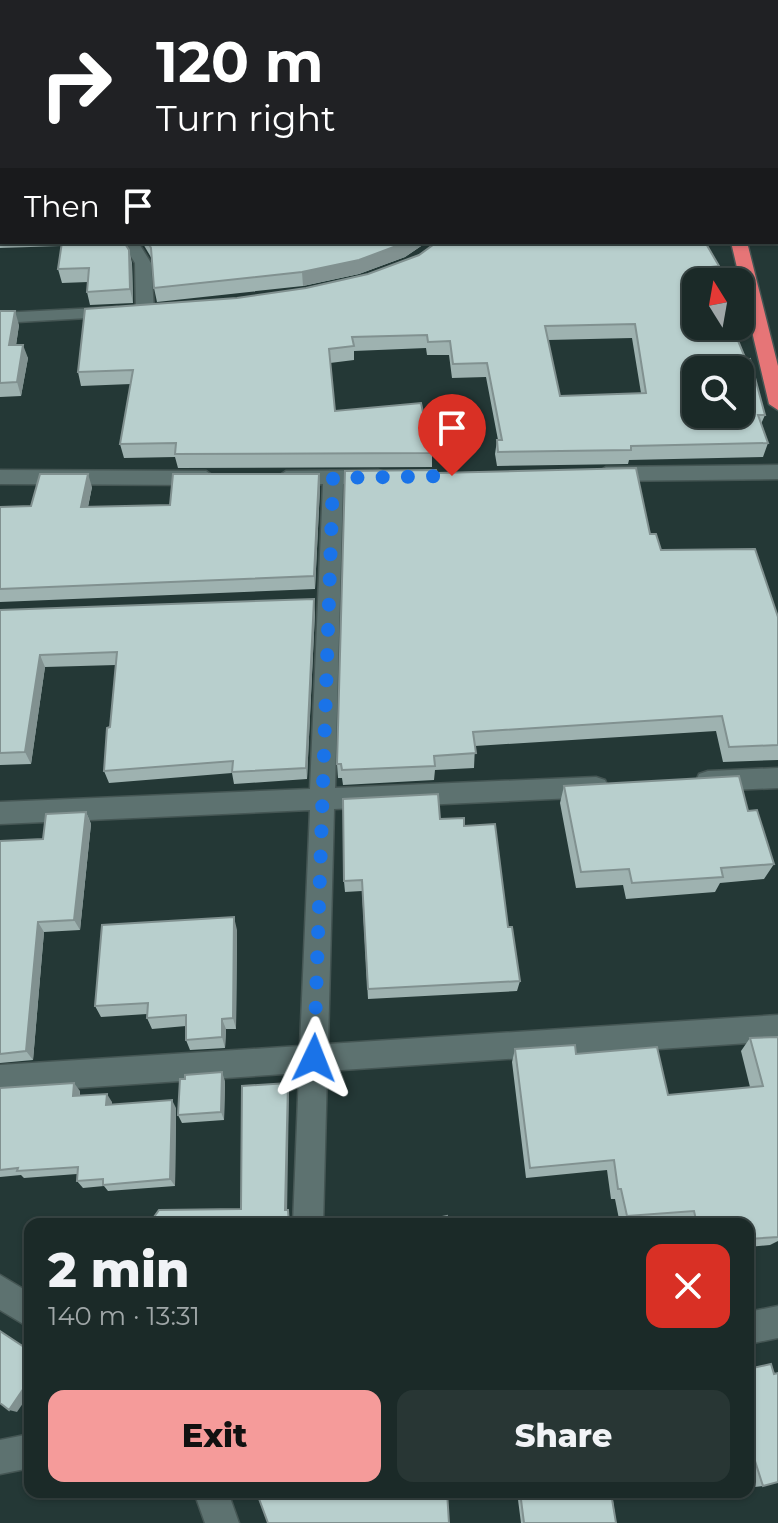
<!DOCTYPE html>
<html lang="en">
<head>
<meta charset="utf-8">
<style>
  body { margin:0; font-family:Montserrat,sans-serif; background:#283634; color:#f1f3f6; height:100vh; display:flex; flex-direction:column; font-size:30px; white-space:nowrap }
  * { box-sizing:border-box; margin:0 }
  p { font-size:26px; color:#a0a7a8 }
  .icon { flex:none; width:44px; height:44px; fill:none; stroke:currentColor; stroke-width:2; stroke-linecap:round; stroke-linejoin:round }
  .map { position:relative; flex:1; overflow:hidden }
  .drawer { position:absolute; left:24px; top:1218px; width:730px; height:280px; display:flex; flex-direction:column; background:#1b2a28; border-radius:16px; box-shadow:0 2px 6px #0004,0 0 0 2px #394645 }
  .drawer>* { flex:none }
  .top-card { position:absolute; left:0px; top:0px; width:778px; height:244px; box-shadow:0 2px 6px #0004,0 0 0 2px #394645; background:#202124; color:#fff; overflow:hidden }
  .needle { width:52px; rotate:349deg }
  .buttons { position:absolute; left:682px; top:268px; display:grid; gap:16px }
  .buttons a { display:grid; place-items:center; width:72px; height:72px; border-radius:16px; background:#1b2a28; box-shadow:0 2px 6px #0004,0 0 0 2px #394645; font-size:40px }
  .pin { position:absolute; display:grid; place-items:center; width:68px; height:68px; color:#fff; margin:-82px -34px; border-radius:50% 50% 50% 0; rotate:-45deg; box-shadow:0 0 8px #0007 }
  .pin .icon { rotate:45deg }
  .me { position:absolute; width:88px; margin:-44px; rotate:2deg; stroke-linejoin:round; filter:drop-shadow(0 0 6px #0008) }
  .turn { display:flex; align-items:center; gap:28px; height:168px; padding:0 24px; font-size:36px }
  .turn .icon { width:104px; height:104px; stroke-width:2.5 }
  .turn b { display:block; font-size:56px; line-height:68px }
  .then { display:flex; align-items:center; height:76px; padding:0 24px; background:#0003; gap:16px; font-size:30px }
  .round { display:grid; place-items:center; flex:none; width:84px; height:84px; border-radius:16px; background:#283634 }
  .summary { display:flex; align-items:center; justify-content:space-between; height:136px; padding:0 24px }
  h1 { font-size:48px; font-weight:800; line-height:60px }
  .primary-button { display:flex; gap:16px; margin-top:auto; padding:16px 24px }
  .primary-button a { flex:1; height:92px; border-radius:16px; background:#f59b9a; color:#111; font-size:32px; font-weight:800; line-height:92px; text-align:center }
  .primary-button a+a { background:#283634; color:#f1f3f6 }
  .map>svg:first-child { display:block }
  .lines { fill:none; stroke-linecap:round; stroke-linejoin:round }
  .minor-casing { stroke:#455654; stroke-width:3 }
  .highway-casing { stroke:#455654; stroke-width:3 }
  .minor { fill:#5d7270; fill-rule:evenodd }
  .highway { fill:#e67577; fill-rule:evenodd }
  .wall { fill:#9eb2b0; fill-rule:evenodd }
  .shaded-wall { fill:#819190 }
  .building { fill:#b8cfcd; stroke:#819190; stroke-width:2; fill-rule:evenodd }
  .route { stroke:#1a73e8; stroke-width:14; stroke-dasharray:0 25.2 }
</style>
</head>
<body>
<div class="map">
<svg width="778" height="1523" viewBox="0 0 778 1523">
  <rect width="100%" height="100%" fill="#243836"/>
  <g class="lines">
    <defs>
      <path id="minor" d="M0,53H2V61H0Z
        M776,181L778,182V192L776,191Z
        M122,242H138L151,263L154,310L151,314H139L136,310L135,263Z
        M117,307L126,312L123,316L0,323V313Z
        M778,465V479L606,481L596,474L606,467Z
        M0,470L206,471L216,478L206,485L0,484Z
        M378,470L385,472L388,477L385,482L343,484L335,788L596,777L605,780L608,787L605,794L596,797L334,809L328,1044L778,1015V1041L327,1071L323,1224H293L299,1073L0,1093V1065L300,1046L310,810L0,824V802L310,789L323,484L286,485L276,478L286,471Z
        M778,768V788L708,791L699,788L696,781L699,774L708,771Z
        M0,1275L30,1293V1328L0,1310Z
        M778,1306V1338L748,1344V1312Z
        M30,1434V1468L0,1474V1440Z
        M194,1492H228L239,1523H205Z"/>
      <path id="highway" d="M666,0H680L681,2H667Z
        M731,242H747L778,366V410L769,404Z"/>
    </defs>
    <use href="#minor" class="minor-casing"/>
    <use href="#highway" class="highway-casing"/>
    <use href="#minor" class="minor"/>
    <use href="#highway" class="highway"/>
  </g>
  <path class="wall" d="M722,0H778V176L776,170V2H723Z
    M0,103H2V242H124L129,250L132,264L133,303L90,305L87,292L88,282L62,283L58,269L61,246L0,248Z
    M142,242H427L405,257L359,274L303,286L157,302L154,288L152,259Z
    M419,255L719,266L715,280L765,415L761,424L768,443L763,457L629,460L628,464L497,466L495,454L497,440H498L486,377L452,378L449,355H427L426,348L354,351V360L330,363L335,411L432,453V467L178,468L175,457L124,458L120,444L131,384L81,386L78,372L237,298L306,288L368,274ZM632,338L641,393L560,396L548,340Z
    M0,311L19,325L16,345L28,358L21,396L0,397Z
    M437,473L650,534L661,550L778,617V760L723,762L716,731L475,746L474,768L435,770L434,780L343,785L342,778H338L337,764Z
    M319,474L320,488L315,589L0,602V507L31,506L92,487L88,507L170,505Z
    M0,610L315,612L307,779L234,784L232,773L109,783L104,771L110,727L116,665L45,667L31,764L0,765Z
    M564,786L748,811L774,864L764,879L720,883L715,892L626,899L623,885L576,888L560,803Z
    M86,812L91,824L80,930L44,932L33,1060L0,1063V841L43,839Z
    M440,819L464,826L508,927L520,981L517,991L368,999L362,891L345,892L344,881Z
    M237,930L236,1029H226L225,1048L190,1050L186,1040V1026L152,1029L147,1018V1014L101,1017L95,1006Z
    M778,1037V1241L770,1245L748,1247V1224H687L686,1220L620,1224L615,1199H611L607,1170L526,1178L512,1062L515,1049L576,1054L668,1095L750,1087L741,1051L750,1038Z
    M225,1081L224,1120L182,1123L178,1115Z
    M0,1088L80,1091V1095L112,1102V1105L176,1108L175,1186L108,1191L104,1186L83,1188L77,1181V1174L24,1178L21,1175L0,1177Z
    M748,1369L774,1374L763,1486L755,1487L748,1466Z
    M517,1492H624L612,1493L616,1523H521Z"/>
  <path class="shaded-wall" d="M2,22V43L0,47V26Z
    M407,242H427L405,257L359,274L303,286L302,272Z
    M129,250L132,264L133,303L130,289Z
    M15,311L19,325L14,359L9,345Z
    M23,345L28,358L21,396L17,382Z
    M88,474L92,487L85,521L81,507Z
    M319,474L320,488L315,589L314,576Z
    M314,599L315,612L307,779L306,768Z
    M40,655L45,667L31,764L25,752Z
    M86,812L91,824L80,930L74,920Z
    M234,917L237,930L236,1029L233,1018Z
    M38,922L44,932L33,1060L26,1051Z
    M222,1019L226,1029L225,1048L222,1037Z
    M222,1072L225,1081L224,1120L221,1112Z
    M74,1083L80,1091L79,1104L73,1096Z
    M288,1083L289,1091L287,1216L285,1210Z
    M107,1094L112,1102V1113L106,1105Z
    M172,1100L176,1108L175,1186L170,1179Z
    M30,1379V1393L17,1412L9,1410Z"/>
  <path class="building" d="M0,0H645H641V2H2V22L0,26Z
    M729,0H778V149L776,144V2H730Z
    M0,103H2V234H0Z
    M62,242H124L129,250L130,289L87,292L89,268L58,269Z
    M148,242H407L359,260L302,272L154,288L151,248Z
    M437,242H705L719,266L710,267L715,282H696V326H732L746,360L750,359L765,415H758L768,443L631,446V450L498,452L497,440H502L487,363L453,364L450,341L428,342L427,335L352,337L354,346L329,349L335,411L421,403L432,453L175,454L176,443L120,444L133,370L78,372L85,309L237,298L306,288L368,274L419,255ZM635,324L646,393L560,396L545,326ZM696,370H740V414H696Z
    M0,311H15L9,345H23L17,382L0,383Z
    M636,468L650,534H656L661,550L755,549L778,617V745L729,747L722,716L473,732L476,753L434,756L435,766L342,770L341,764H337L345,471L436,470L437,473Z
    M40,474H88L81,507L170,505L173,474H319L314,576L0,589V507L31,506Z
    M314,599L306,768L232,772L233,761L104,771L107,728L110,727L117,652L40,655L25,752L0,753V610Z
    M739,776L748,811L757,810L774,864L721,868L723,877L632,883L629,869L581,872L564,786Z
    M438,794L440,819L464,818V826L495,824L508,927H512L520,981L368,989L362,880L344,881L343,799Z
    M86,812L74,920L38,922L26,1051L0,1054V841L43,839L46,814Z
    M234,917L233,1018L222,1019V1037L186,1040V1015L147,1018L148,1003L95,1006L102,925Z
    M778,1037V1237L748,1239V1224H697L694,1211L627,1216L621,1189H618L614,1160L530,1168L515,1049L575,1045L576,1054L657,1047L668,1095L763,1086L750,1038Z
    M222,1072L221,1112L178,1115L180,1079H185V1075Z
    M74,1083L73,1096L107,1094L106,1105L172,1100L170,1179L103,1185V1179L77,1181L78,1167L17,1171L18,1168L0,1170V1088Z
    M288,1083L285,1210H288L289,1224H149L159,1210L241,1209L242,1086Z
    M447,1216L448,1224H409Z
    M0,1331L30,1351V1379L9,1410L0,1403Z
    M771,1364L774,1374L778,1373V1482L763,1486L748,1439V1369Z
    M266,1492H447L449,1523H268L258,1496Z
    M520,1492H618L611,1493L616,1523H524Z"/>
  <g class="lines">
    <path class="route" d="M314,1058L333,478L452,476"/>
  </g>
</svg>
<div class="buttons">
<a><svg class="needle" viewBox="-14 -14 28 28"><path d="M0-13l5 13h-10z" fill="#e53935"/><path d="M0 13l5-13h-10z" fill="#a0a7a8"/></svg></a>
<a><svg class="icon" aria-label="search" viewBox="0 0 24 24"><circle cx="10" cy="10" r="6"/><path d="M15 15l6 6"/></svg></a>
</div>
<div class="pin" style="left:452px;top:476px;background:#d93025"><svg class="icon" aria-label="arrive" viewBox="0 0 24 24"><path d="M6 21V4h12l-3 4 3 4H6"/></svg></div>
<svg class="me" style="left:314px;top:1058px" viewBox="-20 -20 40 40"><path d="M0-17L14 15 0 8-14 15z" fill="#1a73e8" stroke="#fff" stroke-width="4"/></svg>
<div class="top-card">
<div class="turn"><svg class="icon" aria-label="right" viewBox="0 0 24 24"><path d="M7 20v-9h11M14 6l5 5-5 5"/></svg><div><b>120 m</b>Turn right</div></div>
<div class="then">Then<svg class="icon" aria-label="arrive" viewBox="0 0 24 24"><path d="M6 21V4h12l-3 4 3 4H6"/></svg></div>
</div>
<section class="drawer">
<div class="summary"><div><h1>2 min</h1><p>140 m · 13:31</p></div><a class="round" style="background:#d93025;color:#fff"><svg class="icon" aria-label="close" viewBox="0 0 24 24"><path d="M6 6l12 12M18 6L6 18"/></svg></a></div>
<div class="primary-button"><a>Exit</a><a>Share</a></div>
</section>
</div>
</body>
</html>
